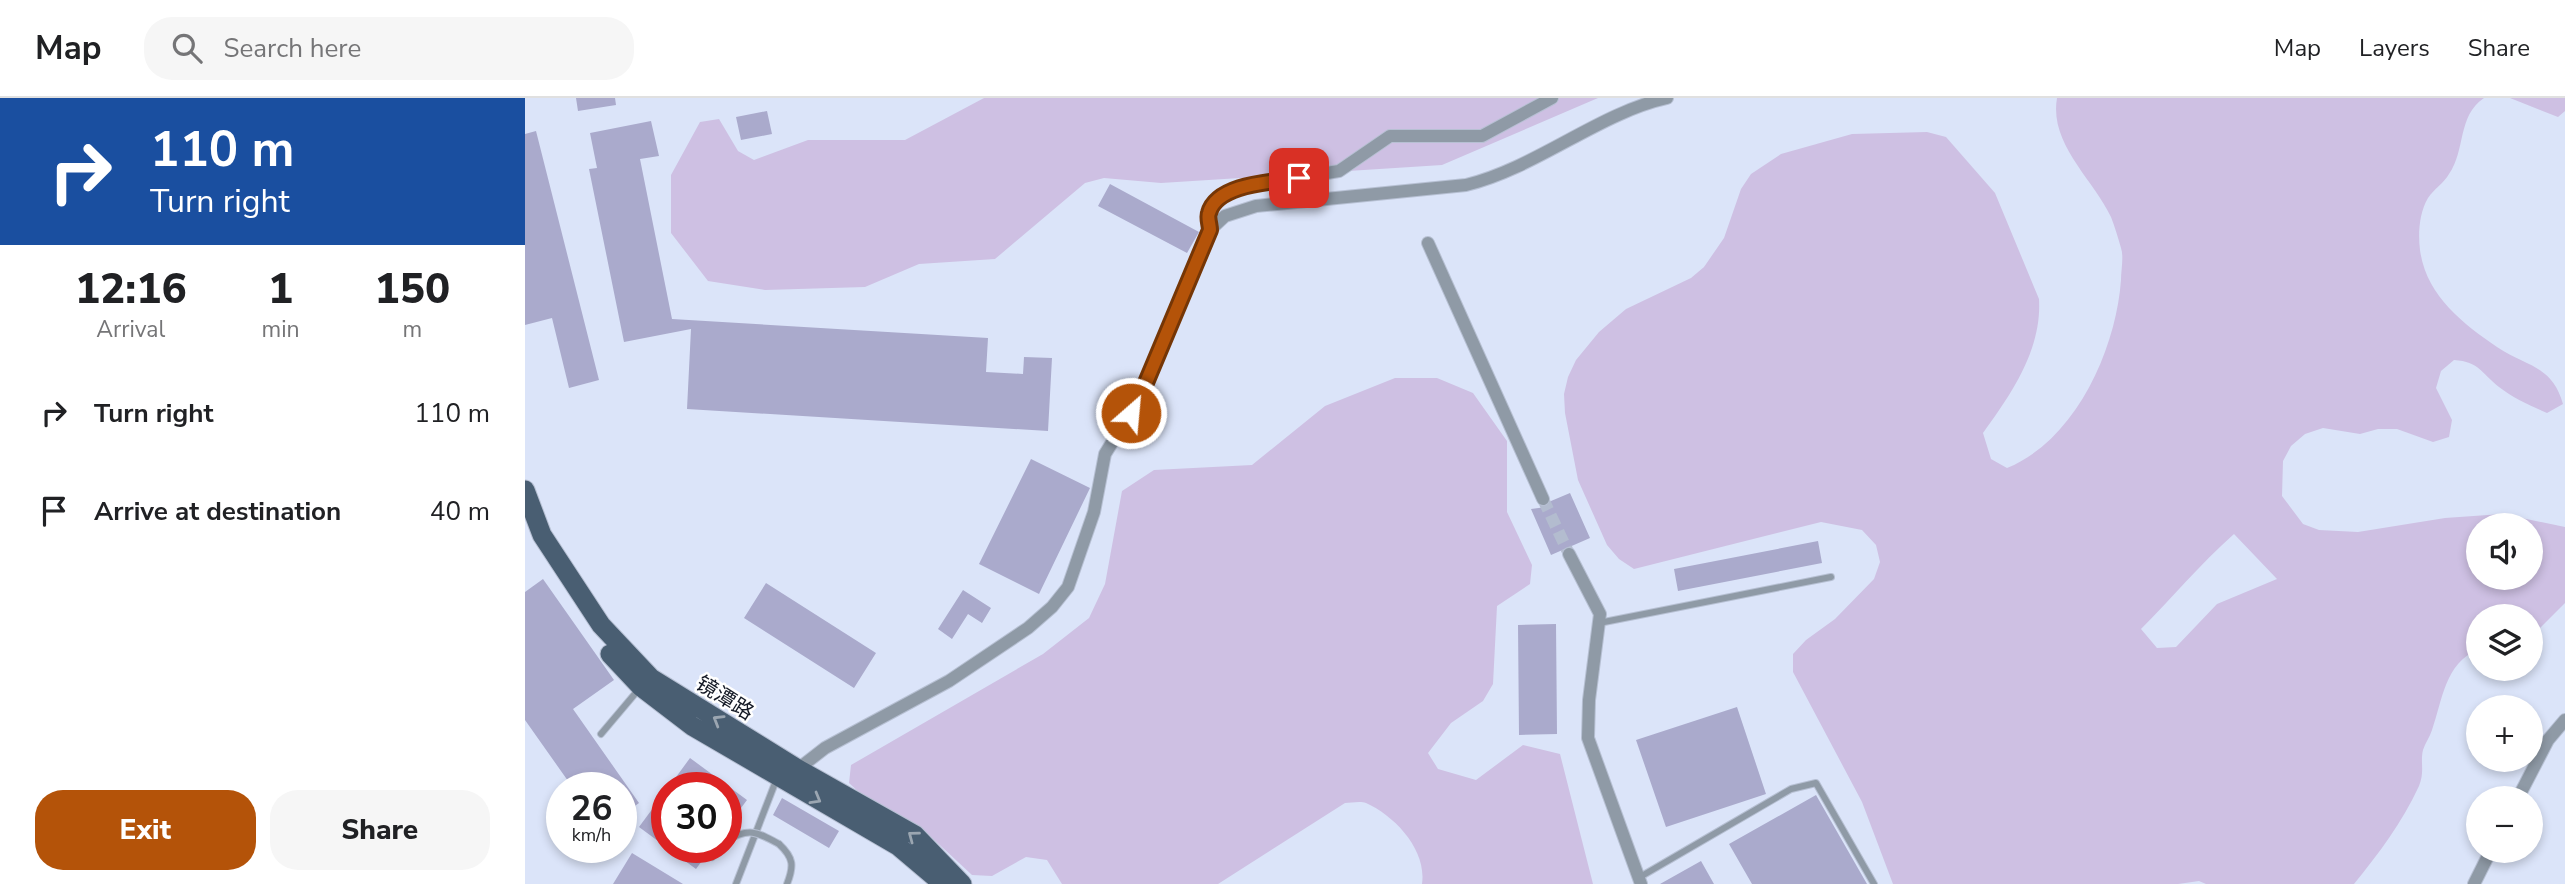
<!DOCTYPE html>
<html lang="en">
<head>
<meta charset="utf-8">
<style>
  body { margin:0; font-family:"Nunito Sans","Noto Sans SC",sans-serif; background:#f6f6f6; color:#202124; height:100vh; display:flex; flex-direction:column; font-size:26px; white-space:nowrap }
  * { box-sizing:border-box; margin:0 }
  p { font-size:23px; color:#757577 }
  .icon { flex:none; width:38px; height:38px; fill:none; stroke:currentColor; stroke-width:2; stroke-linecap:round; stroke-linejoin:round }
  .map { position:relative; flex:1; overflow:hidden }
  .details { display:flex; flex-direction:column; background:#fff; width:525px }
  .details>* { flex:none }
  .guide { background:#1a4fa0; color:#fff; overflow:hidden }
  .tools { position:absolute; left:1941px; top:415px; display:grid; gap:14px }
  .tools a { display:grid; place-items:center; width:77px; height:77px; border-radius:50%; background:#fff; box-shadow:0 4px 10px #0003; font-size:35px }
  .speed { position:absolute; left:21px; top:674px; display:flex; gap:14px; font-size:35px; font-weight:700; text-align:center }
  .speed>* { display:grid; place-content:center; width:91px; height:91px; border-radius:50%; background:#fff; box-shadow:0 4px 10px #0003; line-height:1 }
  .speed small { font-size:18px; font-weight:400 }
  .speed .limit { border:10px solid #d22; background:#fff; color:#111 }
  .pin { position:absolute; display:grid; place-items:center; width:60px; height:60px; color:#fff; margin:-30px; border-radius:14px; box-shadow:0 4px 10px #0006 }
  .me { position:absolute; width:77px; margin:-38px; rotate:27deg; stroke-linejoin:round; filter:drop-shadow(0 0 5px #0008) }
  .turn { display:flex; align-items:center; gap:24px; height:147px; padding:0 35px; font-size:32px }
  .turn .icon { width:91px; height:91px; stroke-width:2.5 }
  .turn b { display:block; font-size:49px; line-height:60px }
  .eta { display:flex; justify-content:space-evenly; align-items:center; height:119px; text-align:center }
  .eta b { font-size:42px; font-weight:800; line-height:49px }
  .primary-button { display:flex; gap:14px; margin-top:auto; padding:14px 35px }
  .primary-button a { flex:1; height:80px; border-radius:28px; background:#b45309; color:#fff; font-size:28px; font-weight:800; line-height:80px; text-align:center }
  .primary-button a+a { background:#f6f6f6; color:#202124 }
  ul { padding:0; list-style:none }
  li { display:flex; align-items:center; gap:21px; height:98px; padding:0 35px }
  li div { flex:1 }
  li b { display:block; font-size:26px }
  li em { font-style:normal }
  header { display:flex; align-items:center; gap:42px; box-sizing:border-box; height:98px; padding:0 35px; background:#fff; border-bottom:2px solid #e0e0e0 }
  header strong { font-size:33px }
  nav { display:flex; gap:38px; margin-inline-start:auto; font-size:24px }
  .search { width:490px; height:63px; background:#f6f6f6; display:flex; align-items:center; gap:18px; box-sizing:border-box; padding:0 24px; border-radius:28px; color:#757577; font-size:26px }
  main { display:flex; flex:1; min-height:0 }
  .map>svg:first-child { display:block }
  .green { fill:#cec0e3; fill-rule:evenodd }
  .building { fill:#aac }
  .lines { fill:none; stroke-linecap:round; stroke-linejoin:round }
  .minor-tunnel { stroke:#b3bccf; stroke-width:12; stroke-dasharray:12 6; stroke-linecap:butt }
  .service-casing { stroke:#b7c0d3; stroke-width:8 }
  .minor-casing { stroke:#b7c0d3; stroke-width:14 }
  .primary-casing { stroke:#b7c0d3; stroke-width:21 }
  .service { stroke:#8f9aa6; stroke-width:6 }
  .minor { stroke:#8f9aa6; stroke-width:12 }
  .primary { stroke:#495e72; stroke-width:19 }
  .service-bridge-casing { stroke:#b7c0d3; stroke-width:8; stroke-linecap:butt }
  .service-bridge { stroke:#8f9aa6; stroke-width:6 }
  .oneway { stroke:#9ba6b1 }
  .route-casing { stroke:#753606; stroke-width:18 }
  .route { stroke:#b45309; stroke-width:12 }
  .labels { text-anchor:middle; stroke-width:5; stroke-linejoin:round; paint-order:stroke }
  .street-label { font-size:21px; fill:#151a26; stroke:#fff }
</style>
</head>
<body>
<header>
<strong>Map</strong>
<div class="search"><svg class="icon" aria-label="search" viewBox="0 0 24 24"><circle cx="10" cy="10" r="6"/><path d="M15 15l6 6"/></svg>Search here</div>
<nav><a>Map</a><a>Layers</a><a>Share</a></nav>
</header>
<main>
<section class="details">
<div class="guide">
<div class="turn"><svg class="icon" aria-label="right" viewBox="0 0 24 24"><path d="M7 20v-9h11M14 6l5 5-5 5"/></svg><div><b>110 m</b>Turn right</div></div>
</div>
<div class="eta">
<div><b>12:16</b><p>Arrival</p></div>
<div><b>1</b><p>min</p></div>
<div><b>150</b><p>m</p></div>
</div>
<ul>
<li><svg class="icon" aria-label="right" viewBox="0 0 24 24"><path d="M7 20v-9h11M14 6l5 5-5 5"/></svg><div><b>Turn right</b></div><em>110 m</em></li>
<li><svg class="icon" aria-label="arrive" viewBox="0 0 24 24"><path d="M6 21V4h12l-3 4 3 4H6"/></svg><div><b>Arrive at destination</b></div><em>40 m</em></li>
</ul>
<div class="primary-button"><a>Exit</a><a>Share</a></div>
</section>
<div class="map">
<svg width="2040" height="786" viewBox="0 0 2040 786">
  <rect width="100%" height="100%" fill="#dbe4f9"/>
  <path class="green" d="M459,0H1073L917,67L636,85L579,80L560,85L470,161L394,166L340,189L240,192L183,183L146,135V77L175,24L194,21L213,53L229,62L283,42H380Z
    M1532,0H1959C1932,18 1941,52 1924,76C1919,85 1909,91 1903,100C1894,115 1893,136 1895,152C1901,197 1937,225 1972,249C2002,269 2027,267 2038,306L2022,315C2006,308 1988,300 1974,289C1955,274 1955,264 1929,262L1916,273L1911,290L1927,322L1924,339L1908,344L1872,331H1853L1835,336L1798,330L1780,336L1766,348L1758,363L1757,398L1778,426L1794,432L1833,434L1920,420L1977,416L2040,429V505L2015,530L2006,533V518H1953V552C1920,564 1917,604 1907,632C1905,639 1900,645 1898,652C1895,664 1900,673 1894,688C1877,725 1854,755 1829,786H1681L1674,783L1653,786H1368L1337,704L1268,574V556L1281,542L1310,521L1349,481L1355,464L1351,447L1337,432L1296,424L1109,471L1094,461L1082,447L1053,382L1040,315L1039,296L1043,279L1051,262L1074,234L1101,211L1166,180L1179,169L1199,140L1216,91L1226,76L1256,56L1327,36L1402,34L1421,39L1470,95L1514,201C1517,252 1486,296 1458,335L1466,361L1482,370C1551,342 1591,251 1596,182C1596,172 1599,159 1596,150C1593,140 1590,129 1586,119C1568,81 1524,46 1532,0ZM1953,427H2006V480H1953ZM1709,436L1752,481L1692,506L1651,549L1632,550L1616,531C1647,500 1676,465 1709,436Z
    M1985,0H2040V13L2033,19Z
    M870,280H912L948,295L982,343V414L1007,467L1005,486L972,508L968,586L958,603L926,625L903,655L913,671L951,682L998,647L1035,656L1068,786H897C902,752 870,718 841,705C835,703 826,705 820,705L693,786H537L522,762L501,759L467,778L447,777L405,738L339,699L324,685L326,667L518,556L564,520L580,486L597,393L629,372L727,367L800,308Z"/>
  <path class="building" d="M51,0H90L91,7L53,13Z
    M242,13L247,36L216,42L211,19Z
    M126,23L134,58L115,61L147,221L463,240L461,274L498,276L499,259L527,260L523,333L162,311L166,231L99,244L64,71L72,70L65,35Z
    M11,33L74,282L44,290L27,220L0,227V36Z
    M585,86L674,134L662,155L573,108Z
    M506,361L565,390L514,496L454,466Z
    M1045,395L1065,440L1026,457L1006,411L1021,409L1026,403Z
    M1293,443L1297,465L1153,493L1149,471Z
    M18,481L89,582L48,611L114,705L96,718V690H48L0,622V494Z
    M241,485L351,555L329,590L219,520Z
    M438,492L466,510L457,525L443,516L427,541L413,531Z
    M1031,526L1032,636L994,637L993,527Z
    M1212,609L1241,696L1141,729L1111,642Z
    M165,660L222,702L201,730V690H143Z
    M142,691V749H187L171,771L114,729Z
    M1291,697L1342,786H1227L1204,746Z
    M257,700L314,733L304,750L248,717Z
    M107,755L158,786H88Z
    M1176,763L1189,786H1135Z"/>
  <g class="lines">
    <path class="minor-tunnel" d="M1018,401L1044,456"/>
    <defs>
      <path id="service" d="M1074,525L1306,479
        M76,636L114,591
        M254,746C269,760 269,768 262,786
        M187,759L196,749
        M1115,779L1266,691L1291,685L1349,786
        M211,786L252,680"/>
      <path id="minor" d="M685,132L684,115L694,100L715,89L814,73L865,38H957L1027,0
        M903,145L1018,401
        M1044,456L1075,516L1064,602L1063,640L1116,786
        M273,671L300,650L424,583L503,530L527,509L543,489L569,414L580,356L615,299L685,132L700,118L731,108L941,87C1011,70 1074,15 1142,0
        M1993,700L2023,642L2040,622
        M1949,786L1966,752"/>
      <path id="primary" d="M0,392L17,437L76,527L126,580L273,671L390,737L437,786
        M85,556L116,589L167,628L373,748L418,786"/>
    </defs>
    <use href="#service" class="service-casing"/>
    <use href="#minor" class="minor-casing"/>
    <use href="#primary" class="primary-casing"/>
    <use href="#service" class="service"/>
    <use href="#minor" class="minor"/>
    <use href="#primary" class="primary"/>
    <defs>
      <path id="service-bridge" d="M201,743C224,729 232,734 254,746"/>
    </defs>
    <use href="#service-bridge" class="service-bridge-casing"/>
    <use href="#service-bridge" class="service-bridge"/>
  </g>
  <defs><path id="oneway-chevron" d="M-2-3.5L2.5 0L-2 3.5" fill="none" stroke-width="1.6" stroke-linecap="round" stroke-linejoin="round" transform="scale(1.75)"/></defs>
  <g class="oneway">
    <use href="#oneway-chevron" transform="translate(193 622) rotate(-149)"/>
    <use href="#oneway-chevron" transform="translate(291 701) rotate(30)"/>
    <use href="#oneway-chevron" transform="translate(388 738) rotate(-143)"/>
  </g>
  <g class="lines">
    <defs>
      <path id="route" d="M606,315L615,299L685,132C685,127 682,119 684,115C692,85 750,84 774,80"/>
    </defs>
    <use href="#route" class="route-casing"/>
    <use href="#route" class="route"/>
  </g>
  <g class="labels">
    <g class="street-label">
      <text transform="translate(200 600) rotate(32)" y="7">镜潭路</text>
    </g>
  </g>
</svg>
<div class="tools">
<a><svg class="icon" aria-label="sound" viewBox="0 0 24 24"><path d="M4 9h4l5-4v14l-5-4H4zM17 9q2 3 0 6"/></svg></a>
<a><svg class="icon" aria-label="layers" viewBox="0 0 24 24"><path d="M12 4l9 5-9 5-9-5zM3 14l9 5 9-5"/></svg></a>
<a>+</a>
<a>−</a>
</div>
<div class="speed"><div>26<small>km/h</small></div><div class="limit">30</div></div>
<div class="pin" style="left:774px;top:80px;background:#d93025"><svg class="icon" aria-label="arrive" viewBox="0 0 24 24"><path d="M6 21V4h12l-3 4 3 4H6"/></svg></div>
<svg class="me" style="left:606px;top:315px" viewBox="-20 -20 40 40"><circle r="17" fill="#b45309" stroke="#fff" stroke-width="3"/><path d="M0-11L8 9 0 5-8 9z" fill="#fff"/></svg>
</div>
</main>
</body>
</html>
